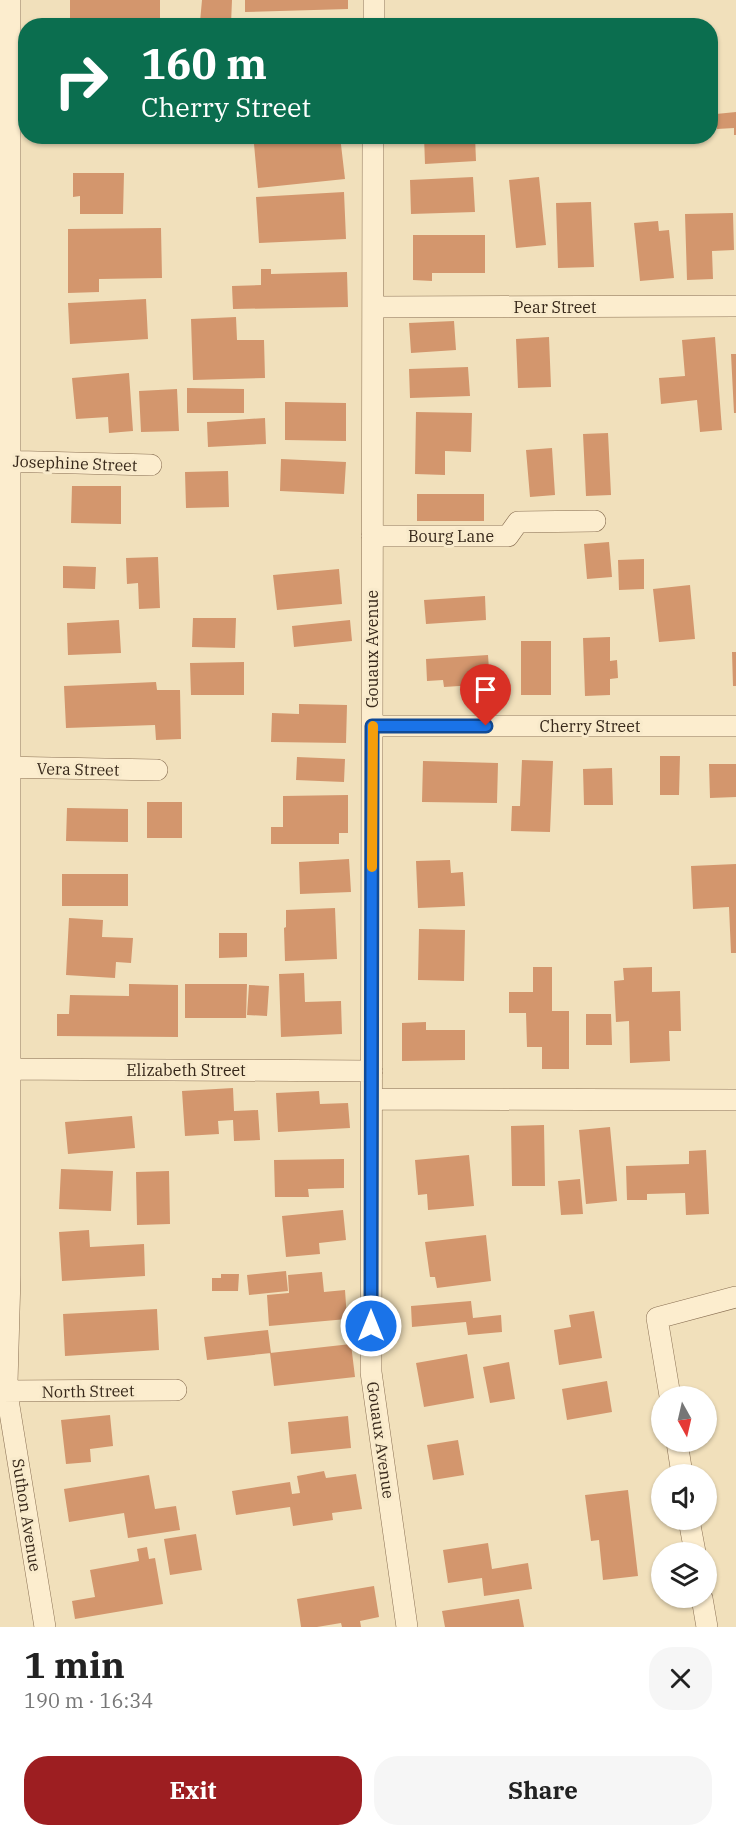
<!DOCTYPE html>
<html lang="en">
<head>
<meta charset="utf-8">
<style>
  body { margin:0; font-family:"IBM Plex Serif",serif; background:#f6f6f6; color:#222; height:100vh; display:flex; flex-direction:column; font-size:22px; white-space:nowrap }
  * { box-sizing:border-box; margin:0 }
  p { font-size:20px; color:#767676 }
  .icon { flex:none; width:33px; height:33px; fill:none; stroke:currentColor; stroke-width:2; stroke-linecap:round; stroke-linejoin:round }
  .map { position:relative; height:1627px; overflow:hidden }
  .sheet { display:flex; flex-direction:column; background:#fff; flex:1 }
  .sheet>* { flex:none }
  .top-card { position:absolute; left:18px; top:18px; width:700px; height:126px; border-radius:24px; box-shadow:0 2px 4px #0004; background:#0b6e4f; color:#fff; overflow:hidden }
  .needle { width:39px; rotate:172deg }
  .fabs { position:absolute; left:651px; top:1386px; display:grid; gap:12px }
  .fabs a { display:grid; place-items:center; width:66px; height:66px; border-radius:50%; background:#fff; box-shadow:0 2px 4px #0004; font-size:30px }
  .pin { position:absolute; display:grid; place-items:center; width:51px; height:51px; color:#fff; margin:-62px -26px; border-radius:50% 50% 50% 0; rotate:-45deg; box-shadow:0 0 6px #0007 }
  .pin .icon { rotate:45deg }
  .me { position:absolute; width:66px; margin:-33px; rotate:0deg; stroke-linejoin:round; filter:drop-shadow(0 0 4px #0008) }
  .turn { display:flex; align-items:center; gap:21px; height:126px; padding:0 24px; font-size:27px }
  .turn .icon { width:78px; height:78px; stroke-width:2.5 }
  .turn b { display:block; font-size:42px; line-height:51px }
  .round { display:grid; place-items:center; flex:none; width:63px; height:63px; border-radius:24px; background:#f6f6f6 }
  .overview { display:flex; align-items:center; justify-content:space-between; height:102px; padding:0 24px }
  h1 { font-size:36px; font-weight:700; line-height:45px }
  .button { display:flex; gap:12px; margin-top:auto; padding:12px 24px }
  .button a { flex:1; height:69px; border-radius:24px; background:#9d1e21; color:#fff; font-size:24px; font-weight:700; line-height:69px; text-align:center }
  .button a+a { background:#f6f6f6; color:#222 }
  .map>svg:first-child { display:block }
  .building { fill:#d3966d }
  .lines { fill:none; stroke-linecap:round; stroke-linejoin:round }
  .minor-casing { stroke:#896f53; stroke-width:22 }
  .minor { stroke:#fcedce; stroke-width:21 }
  .route-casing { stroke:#114b97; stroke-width:15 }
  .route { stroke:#1a73e8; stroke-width:10 }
  .slow { stroke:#f59e0b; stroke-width:10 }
  .labels { text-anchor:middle; stroke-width:6; stroke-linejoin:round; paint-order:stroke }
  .street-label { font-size:16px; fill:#37281a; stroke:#f8eacb }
</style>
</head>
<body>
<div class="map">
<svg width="736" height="1627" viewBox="0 0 736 1627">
  <rect width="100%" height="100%" fill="#f1e0bb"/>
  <path class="building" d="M70,0H160V26H70Z
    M202,0H232L231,24L200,22Z
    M245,0H348V9L245,12Z
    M736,112V135H734V128L717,129L716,114Z
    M324,136H340L345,179L258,188L254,144Z
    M424,136H475L476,161L425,164Z
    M73,173H124L123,214H80V196L73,197Z
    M473,177L475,212L411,214L410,180Z
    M539,177L546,245L516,248L509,180Z
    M344,192L346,239L259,243L256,197Z
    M591,202L594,267L558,268L556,203Z
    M733,213L734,250L712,251L713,279L687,280L685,214Z
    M658,221L659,231L669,230L674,278L640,281L634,223Z
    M161,228L162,278L99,279V292L68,293V229Z
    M413,235H485V273H432V281L413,280Z
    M261,269H271V274L347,272L348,307L233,309L232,286L261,285Z
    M146,299L148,339L70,344L68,303Z
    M236,317L237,340H264L265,378L193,380L191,319Z
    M454,321L456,350L411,353L409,323Z
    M549,337L551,387L518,388L516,339Z
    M715,337L722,430L700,432L697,400L661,404L659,378L685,376L682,340Z
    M731,354H736V413H734Z
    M468,367L470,396L410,398L409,369Z
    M129,373L133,431L109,433L108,417L76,419L72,378Z
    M187,388L244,389V413H187Z
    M177,389L179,431L141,432L139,391Z
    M285,402L346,403V441L285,440Z
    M416,412L472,413L471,452L445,451V475L415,474Z
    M265,418L266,444L208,447L207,422Z
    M608,433L611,495L586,496L583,434Z
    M552,448L555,495L530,497L526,450Z
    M281,459L346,462L344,494L280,491Z
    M228,471L229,507L186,508L185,472Z
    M72,486H121V524L71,523Z
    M417,494H484V521H417Z
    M609,542L612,577L587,579L584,544Z
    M158,557L160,608L139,609L138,583L127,584L126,558Z
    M644,559V589L619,590L618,560Z
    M63,566L96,567L95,589L63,588Z
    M339,569L342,604L277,610L273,575Z
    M690,585L695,639L659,642L653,589Z
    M485,596L486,620L426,624L424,600Z
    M193,618H236L235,648L192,647Z
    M119,620L121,653L68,655L67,623Z
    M350,620L352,641L294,647L292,626Z
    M610,637V661L617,660L618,678L610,679V695L585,696L583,638Z
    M521,641H551V695H521Z
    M732,652H736V686H733Z
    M488,655L490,684L444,687L443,680L427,681L426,659Z
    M244,662V695H191L190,663Z
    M156,682L157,690H180L181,739L156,740L155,725L66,728L64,686Z
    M299,704L347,705L346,743L271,742L272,713L299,714Z
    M660,756H680L679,795H660Z
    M297,757L345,759L344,782L296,780Z
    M522,760L553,761L550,832L511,831L512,806H520Z
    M423,761L498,763L497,803L422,802Z
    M709,764H736V797L710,798Z
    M612,768L613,805H584L583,769Z
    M348,795V833H339V844H271V827H283V796Z
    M147,802H182V838H147Z
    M67,808L128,809V842L66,841Z
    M349,859L351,892L300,894L299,862Z
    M450,860L451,873L463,872L465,906L418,908L416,861Z
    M736,864V953H731L729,907L693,909L691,866Z
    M62,874H128V906H62Z
    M335,908L337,959L285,961L284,928L286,927V910Z
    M69,918L103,920L102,937L133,938L131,963L116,962L115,978L66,975Z
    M419,929L465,930L464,981L418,980Z
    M219,933H247V957L219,958Z
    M533,967H552V1011H569V1069H542V1047H527L526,1013H509V992H533Z
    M652,967V992L680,991L681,1031H669L670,1061L630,1063L629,1021L616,1022L614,981L624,980L623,968Z
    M304,973L305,1002L341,1001L342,1034L281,1037L279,974Z
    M129,984L178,985V1037L57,1036V1014H69L70,995L129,996Z
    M185,984H247L246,1018H185Z
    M249,985L269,986L267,1016L247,1015Z
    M586,1014H611L612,1045H586Z
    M426,1022V1030H465V1060L402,1061V1023Z
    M233,1088L234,1111L258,1110L260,1140L234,1141L233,1120L218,1121L219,1134L185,1136L182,1091Z
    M319,1091L320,1104L348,1103L350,1128L278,1132L276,1093Z
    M132,1116L135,1148L68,1154L65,1122Z
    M544,1125L545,1186H512L511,1126Z
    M610,1127L617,1201L586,1204L579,1130Z
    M706,1150L709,1214L686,1215L685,1193L647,1194V1200H627L626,1166L689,1164V1151Z
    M469,1155L474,1206L428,1210L427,1194L418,1195L415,1160Z
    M344,1159V1188L308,1189L309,1197H275L274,1160Z
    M61,1169L113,1171L111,1211L59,1209Z
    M169,1171L170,1224L137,1225L136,1172Z
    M580,1179L583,1214L561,1215L558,1181Z
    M343,1210L346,1240L319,1243L320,1254L286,1257L282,1216Z
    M89,1230L90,1247L144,1244L145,1276L62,1281L59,1232Z
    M486,1235L491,1281L437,1288L435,1277H430L425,1242Z
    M286,1271L288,1291L249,1295L247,1275Z
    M322,1272L324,1292L345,1290L347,1319L269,1326L267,1295L289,1293L288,1275Z
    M221,1274H239L238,1291H212V1278H221Z
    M471,1301L473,1318L501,1315L502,1332L468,1335L466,1322L412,1327L411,1306Z
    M157,1309L159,1350L65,1356L63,1314Z
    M594,1311L602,1358L559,1365L554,1330L571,1327L569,1315Z
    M268,1330L271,1353L207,1360L204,1337Z
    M351,1344L355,1377L274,1386L270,1353Z
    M467,1354L474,1398L424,1407L416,1363Z
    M509,1362L515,1399L490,1403L483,1367Z
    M607,1381L612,1412L567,1420L562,1389Z
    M110,1415L113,1446L90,1449L91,1462L66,1464L61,1420Z
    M348,1416L351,1448L291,1454L288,1422Z
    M458,1440L464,1475L433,1480L427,1445Z
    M324,1471L326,1478L356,1474L362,1509L332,1513L333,1520L293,1526L290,1507L236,1515L232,1491L290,1482L292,1494L300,1493L297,1476Z
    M149,1475L155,1509L176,1506L180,1530L128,1538L124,1513L69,1522L64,1489Z
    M628,1490L638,1576L603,1580L599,1540L591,1541L585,1495Z
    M196,1534L202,1570L170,1575L164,1539Z
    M488,1543L492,1569L528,1563L532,1589L484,1596L482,1578L448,1583L443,1550Z
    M147,1547L149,1559L155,1558L163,1604L75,1619L72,1601L95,1597L90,1570L139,1561L137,1549Z
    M374,1586L379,1617L360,1621L361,1627H342L341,1623L317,1627H301L297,1599Z
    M519,1599L524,1627H445L442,1611Z"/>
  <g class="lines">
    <defs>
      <path id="minor" d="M10,0V1276L7,1383L9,1406L45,1627
        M374,26V0
        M373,136L371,1372L407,1627
        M373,307L736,306
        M0,461L151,465
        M372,536H508L518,522L595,521
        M372,726H736
        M0,767L157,770
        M0,1069L372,1071
        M372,1099L736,1100
        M0,1391L176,1390
        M670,1396L657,1318L736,1297
        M677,1442L682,1474
        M689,1520L695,1552
        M702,1598L707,1627"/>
    </defs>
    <use href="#minor" class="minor-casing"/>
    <use href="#minor" class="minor"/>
  </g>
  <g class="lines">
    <defs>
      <path id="route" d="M371,1326L372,726H486"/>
    </defs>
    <use href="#route" class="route-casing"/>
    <use href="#route" class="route"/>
    <path class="slow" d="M372,867L373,726"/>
  </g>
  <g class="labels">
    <g class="street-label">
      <text x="555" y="313">Pear Street</text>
      <text transform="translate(75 463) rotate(2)" y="6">Josephine Street</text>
      <text x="451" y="542">Bourg Lane</text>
      <text transform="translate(372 649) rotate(-90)" y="6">Gouaux Avenue</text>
      <text x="590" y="732">Cherry Street</text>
      <text transform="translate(78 769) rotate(1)" y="6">Vera Street</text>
      <text x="186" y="1076">Elizabeth Street</text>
      <text transform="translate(88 1391) rotate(-1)" y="6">North Street</text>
      <text transform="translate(381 1440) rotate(82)" y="6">Gouaux Avenue</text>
      <text transform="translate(27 1515) rotate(81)" y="6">Suthon Avenue</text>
    </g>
  </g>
</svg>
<div class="fabs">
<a><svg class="needle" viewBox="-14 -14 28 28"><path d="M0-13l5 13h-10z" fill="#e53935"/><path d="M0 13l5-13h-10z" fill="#767676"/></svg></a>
<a><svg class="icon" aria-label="sound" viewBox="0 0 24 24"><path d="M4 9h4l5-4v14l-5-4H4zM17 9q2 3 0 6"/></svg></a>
<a><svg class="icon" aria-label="layers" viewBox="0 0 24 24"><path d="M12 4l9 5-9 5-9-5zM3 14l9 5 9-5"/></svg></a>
</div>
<div class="pin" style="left:486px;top:726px;background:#d93025"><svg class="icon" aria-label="arrive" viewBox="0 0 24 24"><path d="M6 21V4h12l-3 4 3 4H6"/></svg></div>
<svg class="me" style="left:371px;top:1326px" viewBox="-20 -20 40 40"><circle r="17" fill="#1a73e8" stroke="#fff" stroke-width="3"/><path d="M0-11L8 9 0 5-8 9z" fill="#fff"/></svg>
<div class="top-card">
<div class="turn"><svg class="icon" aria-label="right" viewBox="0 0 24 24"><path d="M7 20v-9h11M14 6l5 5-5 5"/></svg><div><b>160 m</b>Cherry Street</div></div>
</div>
</div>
<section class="sheet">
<div class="overview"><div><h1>1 min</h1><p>190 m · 16:34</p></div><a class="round"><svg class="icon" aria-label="close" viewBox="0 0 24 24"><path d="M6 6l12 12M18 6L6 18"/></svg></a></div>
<div class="button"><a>Exit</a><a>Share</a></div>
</section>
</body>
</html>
